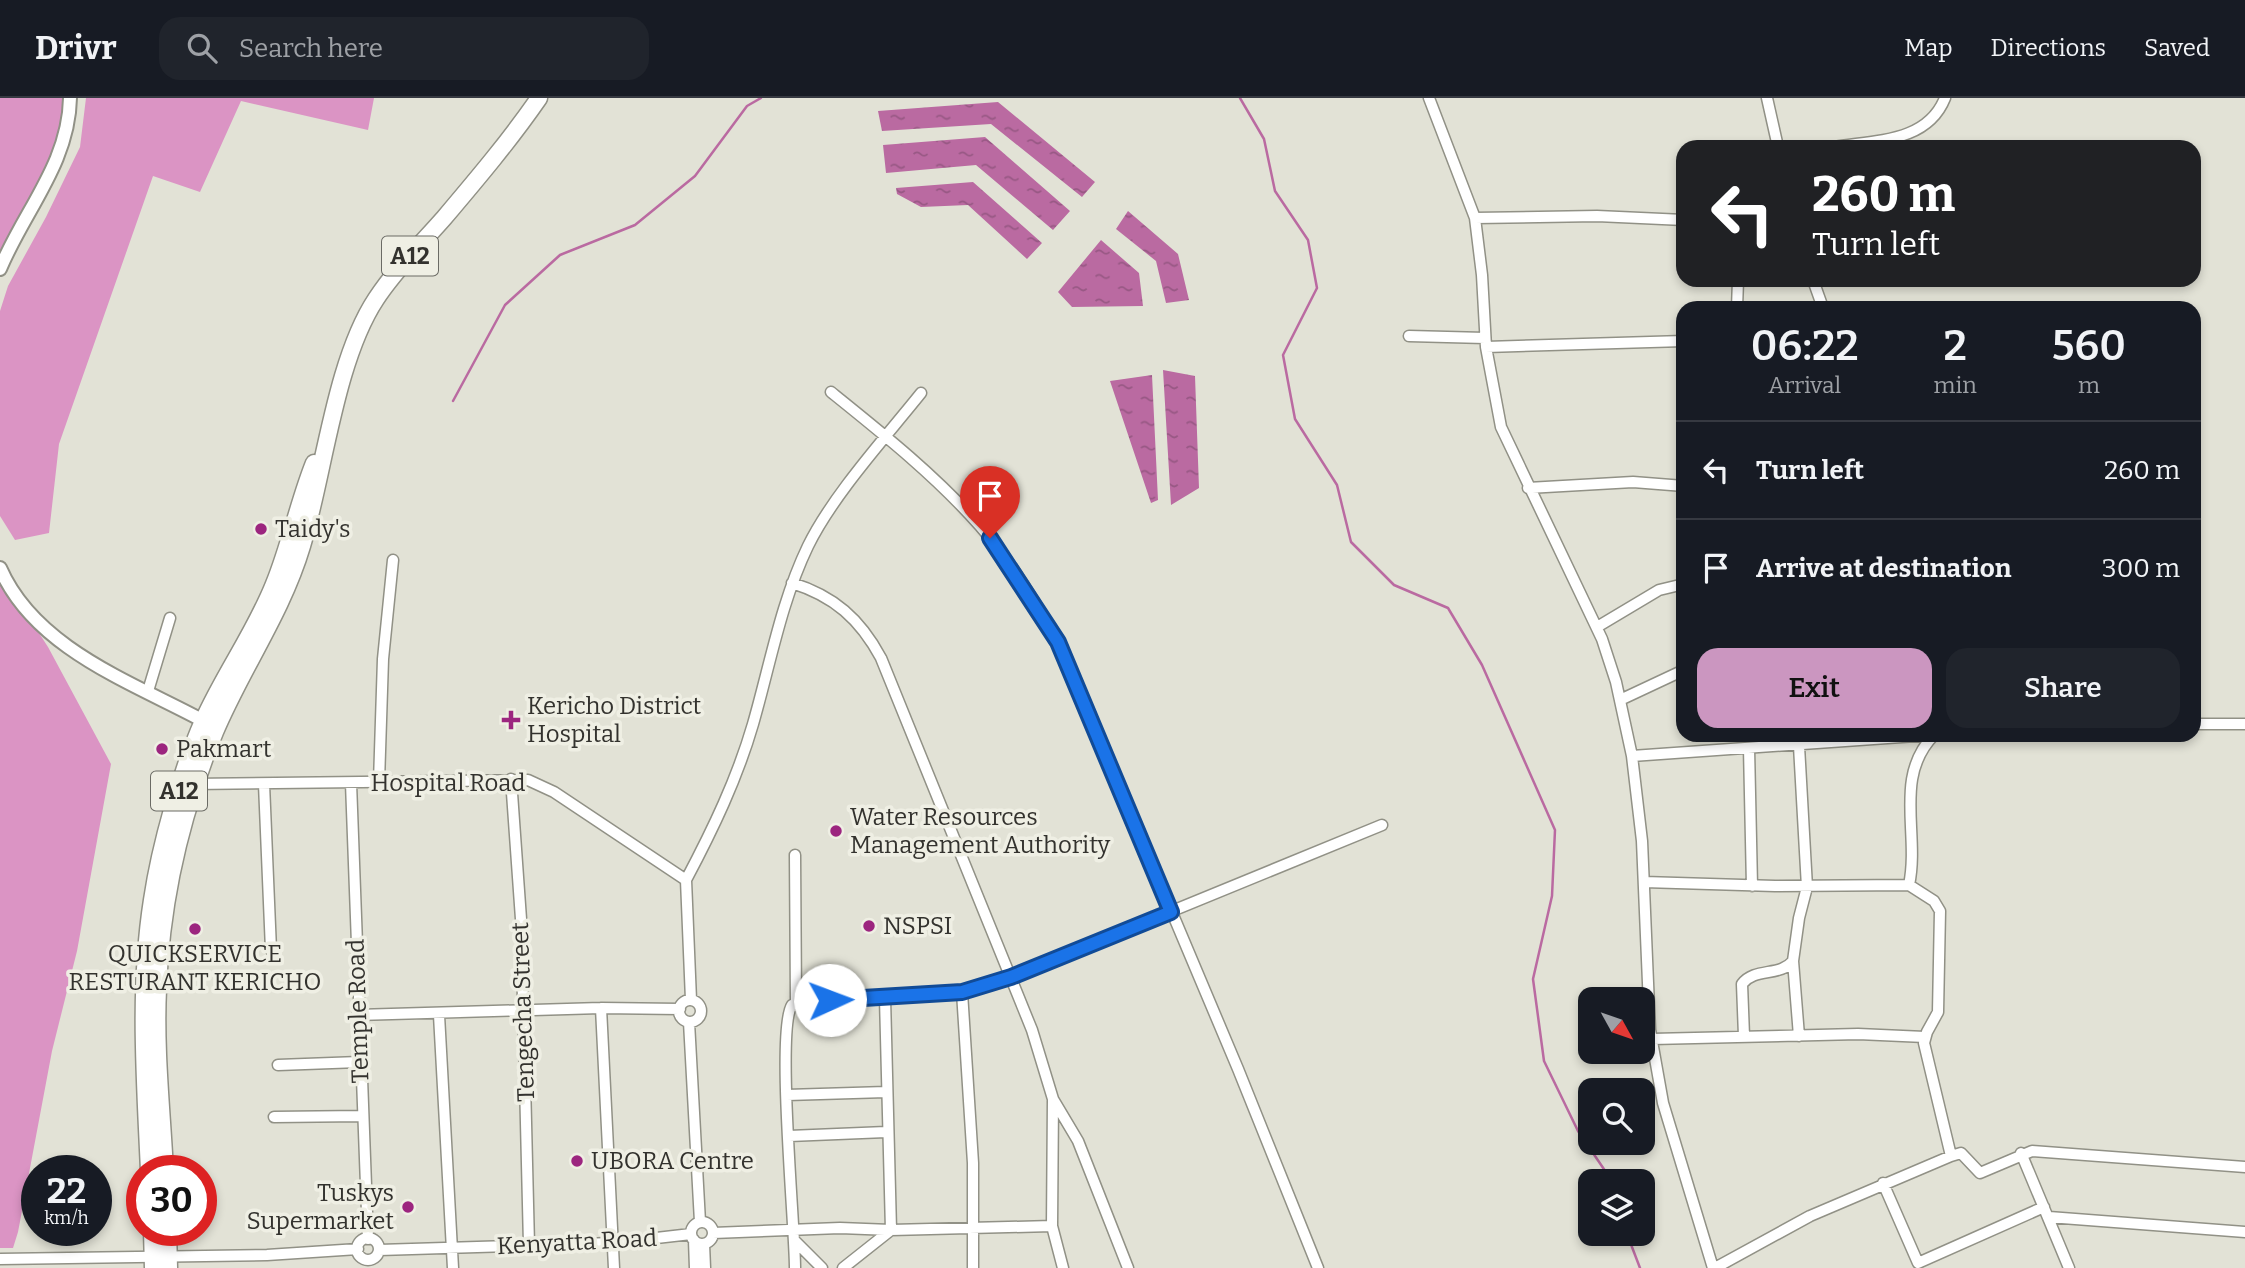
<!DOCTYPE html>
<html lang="en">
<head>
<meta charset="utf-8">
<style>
  body { margin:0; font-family:Bitter,serif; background:#20242c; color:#f1f3f6; height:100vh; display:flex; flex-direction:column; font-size:26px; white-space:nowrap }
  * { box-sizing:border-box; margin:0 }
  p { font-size:23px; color:#9ea1a6 }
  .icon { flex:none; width:38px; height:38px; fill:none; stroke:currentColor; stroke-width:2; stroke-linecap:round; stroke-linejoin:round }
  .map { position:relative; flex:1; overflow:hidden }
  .sheet { position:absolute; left:1676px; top:203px; width:525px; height:441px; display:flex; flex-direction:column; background:#171b24; border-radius:21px; box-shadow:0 4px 10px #0003 }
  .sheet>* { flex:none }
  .top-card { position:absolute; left:1676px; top:42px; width:525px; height:147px; border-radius:21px; box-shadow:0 4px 10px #0003; background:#202124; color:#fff; overflow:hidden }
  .needle { width:46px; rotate:130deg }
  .controls { position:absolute; left:1578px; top:889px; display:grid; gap:14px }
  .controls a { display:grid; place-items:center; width:77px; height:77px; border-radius:14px; background:#171b24; box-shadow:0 4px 10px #0003; font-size:35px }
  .speed { position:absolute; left:21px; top:1057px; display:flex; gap:14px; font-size:35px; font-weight:700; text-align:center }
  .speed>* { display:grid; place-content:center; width:91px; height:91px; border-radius:50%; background:#171b24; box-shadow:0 4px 10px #0003; line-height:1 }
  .speed small { font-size:18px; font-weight:400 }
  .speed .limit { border:10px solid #d22; background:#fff; color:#111 }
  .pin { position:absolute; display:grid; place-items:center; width:60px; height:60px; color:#fff; margin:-72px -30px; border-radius:50% 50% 50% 0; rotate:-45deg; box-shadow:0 0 7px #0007 }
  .pin .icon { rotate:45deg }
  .me { position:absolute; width:77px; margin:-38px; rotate:88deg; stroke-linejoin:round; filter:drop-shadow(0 0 5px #0008) }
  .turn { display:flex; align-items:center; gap:24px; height:147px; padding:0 21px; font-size:32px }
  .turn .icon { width:91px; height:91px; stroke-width:2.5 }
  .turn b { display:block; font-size:49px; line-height:60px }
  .eta { display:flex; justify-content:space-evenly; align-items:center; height:119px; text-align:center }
  .eta b { font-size:42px; font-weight:600; line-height:49px }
  .cta { display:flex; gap:14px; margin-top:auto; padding:14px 21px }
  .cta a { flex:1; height:80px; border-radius:21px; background:#cb96c0; color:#111; font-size:28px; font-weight:600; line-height:80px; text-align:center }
  .cta a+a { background:#20242c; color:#f1f3f6 }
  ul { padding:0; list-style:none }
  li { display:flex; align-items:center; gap:21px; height:98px; padding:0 21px; border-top:2px solid #363941 }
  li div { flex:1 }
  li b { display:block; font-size:26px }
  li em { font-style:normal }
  header { display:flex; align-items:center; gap:42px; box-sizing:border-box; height:98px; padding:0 35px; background:#171b24; border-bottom:2px solid #363941 }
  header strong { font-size:33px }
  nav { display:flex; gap:38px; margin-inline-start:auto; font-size:24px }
  .search { width:490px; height:63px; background:#20242c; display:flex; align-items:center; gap:18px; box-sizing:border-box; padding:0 24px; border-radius:21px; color:#9ea1a6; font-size:26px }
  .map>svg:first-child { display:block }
  .green { fill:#db94c4 }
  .water { fill:url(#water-ripples) }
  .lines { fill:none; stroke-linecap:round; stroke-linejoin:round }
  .stream { stroke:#ba6aa1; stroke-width:2.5 }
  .minor-casing { stroke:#919186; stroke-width:13 }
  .tertiary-casing { stroke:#919186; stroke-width:16 }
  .trunk-casing { stroke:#919186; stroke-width:19 }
  .minor { stroke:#fff; stroke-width:10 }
  .tertiary { stroke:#fff; stroke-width:12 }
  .trunk { stroke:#fff; stroke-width:16 }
  .route-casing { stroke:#114b97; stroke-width:18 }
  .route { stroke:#1a73e8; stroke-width:12 }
  .poi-dot { fill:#9c257f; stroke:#efefe4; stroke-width:2.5 }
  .labels { text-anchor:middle; stroke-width:7; stroke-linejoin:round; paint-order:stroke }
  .shield { fill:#efefe4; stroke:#6b6b65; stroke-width:2 }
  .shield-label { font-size:23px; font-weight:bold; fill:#33322e }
  .poi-label { font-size:24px; fill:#33322e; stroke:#efefe4; text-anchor:start }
  .street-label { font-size:24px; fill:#33322e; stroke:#efefe4 }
</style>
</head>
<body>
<header>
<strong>Drivr</strong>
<div class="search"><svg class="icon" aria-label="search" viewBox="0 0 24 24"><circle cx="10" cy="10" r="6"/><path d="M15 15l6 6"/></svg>Search here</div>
<nav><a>Map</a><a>Directions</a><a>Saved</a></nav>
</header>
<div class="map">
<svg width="2245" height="1170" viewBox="0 0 2245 1170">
  <defs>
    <pattern id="water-ripples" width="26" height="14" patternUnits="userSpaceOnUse" patternTransform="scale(1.75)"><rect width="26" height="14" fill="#ba6aa1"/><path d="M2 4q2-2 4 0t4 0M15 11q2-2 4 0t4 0" fill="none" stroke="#985884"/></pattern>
  </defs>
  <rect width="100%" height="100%" fill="#e2e2d6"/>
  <path class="green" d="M0,0H66L64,32L0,167Z
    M86,0H374L368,32L241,3L200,94L153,78L59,346L49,435L15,442L0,418V213L8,188L46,119L80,49Z
    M0,475L48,549L111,666L77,853L52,953L18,1134L13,1150H0Z"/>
  <path class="water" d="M998,4L1095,84L1082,99L991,26L882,33L878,13Z
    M985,39L1070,113L1053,132L976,67L886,75L883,47Z
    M973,84L1042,145L1027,161L968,107L921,109L897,96L896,90Z
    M1128,113L1178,156L1189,202L1166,205L1156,163L1116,131Z
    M1101,142L1139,175L1143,208L1072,209L1058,194Z
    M1163,272L1195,278L1199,390L1171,407Z
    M1152,277L1158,402L1151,405L1110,283Z"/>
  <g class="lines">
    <path class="stream" d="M1240,0L1264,41L1275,93L1308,142L1317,190L1283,257L1295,321L1337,387L1351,444L1394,487L1448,510L1482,567L1555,732L1552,798L1533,881L1544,963L1578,1033L1612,1083
      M453,303L505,207L560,157L635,127L695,78L747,8L761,0
      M1627,1136L1640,1170"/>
    <defs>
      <path id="minor" d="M1429,0L1475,120L1482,177L1486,249L1501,329L1602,541L1616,584L1632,658L1642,743L1650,932L1663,1005L1713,1170
        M1767,0L1778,49
        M1833,49C1875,42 1927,45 1945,0
        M1475,120L1597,118L1684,122
        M1813,182L1823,210
        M1737,210L1738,182
        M1409,238L1485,240
        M1486,249L1684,243
        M831,294C882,335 936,378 980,428C1010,462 1035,504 1058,544L1238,971L1318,1170
        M1528,390L1633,384L1684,388
        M792,485C834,498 860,521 881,560L1032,932L1053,1001
        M1597,529L1659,492L1684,486
        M148,593L170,520
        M1620,602L1684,572
        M2194,626H2245
        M1749,650L1752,788
        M1632,658L1930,637
        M511,681L521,821L529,1147
        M379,684L383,561L393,462
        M351,685L368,1141
        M192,686L528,682L554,694L686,782
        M264,686L271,852
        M795,757L796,905
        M686,782C713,731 737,681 753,626C770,567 781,504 808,448C833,397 885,340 921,295
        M686,782L691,902
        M1644,784L1775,788L1909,787C1920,735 1893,679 1934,637
        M1909,787L1934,803L1940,813L1938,914L1927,934L1924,945L1951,1058L1961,1055L1980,1075L2032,1053L2245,1069
        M1793,863L1799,938
        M962,894L973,1065V1170
        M679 913a11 11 0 1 1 22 0a11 11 0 1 1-22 0Z
        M601,910L614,1170
        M357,917L601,910L680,911
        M439,917L453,1170
        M689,924L700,1124
        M1744,938L1742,886C1755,869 1780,879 1793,863L1799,820L1807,789L1799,648
        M1652,941L1858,936L1925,939
        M278,967L359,964
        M787,997L886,994
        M274,1019L362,1018
        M789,1038L886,1034
        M2021,1055L2069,1170
        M1883,1085L1918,1165L2044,1109
        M2049,1119L2245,1134
        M691 1135a11 11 0 1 1 22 0a11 11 0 1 1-22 0Z
        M713,1135L840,1130L891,1132L885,900
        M357 1151a11 11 0 1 1 22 0a11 11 0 1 1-22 0Z
        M694,1142L695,1170
        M795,1143L822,1170
        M704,1146L705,1170
        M379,1152L613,1145L691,1136
        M0,1161L267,1157L358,1151
        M795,1170C795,1128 776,931 792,907L803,903L962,894L1011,879L1382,727
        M843,1170L891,1132L1052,1128
        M1063,1170L1052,1128L1053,1001L1078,1043L1128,1170
        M1715,1170L1810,1118L1951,1058"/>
      <path id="tertiary" d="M0,171C24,113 69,65 70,0
        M0,470C36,553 137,586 211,627"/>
      <path id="trunk" d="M149,1073C145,983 138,891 152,802C160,748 181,673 203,623C224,576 255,534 274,486C290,447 298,405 314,365
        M165,1073C162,1013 155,951 158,891C161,801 181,717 215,634C242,570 282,515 302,448C324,375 335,263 376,201C395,172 421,146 444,120C477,81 510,42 539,0
        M152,1132L153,1170
        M168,1132L169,1170"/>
    </defs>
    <use href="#minor" class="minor-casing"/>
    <use href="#tertiary" class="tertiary-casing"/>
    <use href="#trunk" class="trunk-casing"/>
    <use href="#minor" class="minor"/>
    <use href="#tertiary" class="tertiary"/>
    <use href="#trunk" class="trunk"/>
  </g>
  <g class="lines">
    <defs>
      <path id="route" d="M830,902L962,894L1011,879L1171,814L1058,544L990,440"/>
    </defs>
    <use href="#route" class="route-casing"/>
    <use href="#route" class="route"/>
  </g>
  <g class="poi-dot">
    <circle cx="261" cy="431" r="7"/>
    <path d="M507.5 611.5h7v7h7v7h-7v7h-7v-7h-7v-7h7z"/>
    <circle cx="162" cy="651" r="7"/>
    <circle cx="836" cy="733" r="7"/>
    <circle cx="869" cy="828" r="7"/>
    <circle cx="195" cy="831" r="7"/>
    <circle cx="577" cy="1063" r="7"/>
    <circle cx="408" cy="1109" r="7"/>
  </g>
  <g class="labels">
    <g class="shield">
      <rect x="382" y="138.5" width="56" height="39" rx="5"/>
      <rect x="151" y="673.5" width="56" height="39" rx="5"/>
    </g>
    <g class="shield-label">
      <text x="410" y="166">A12</text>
      <text x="179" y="701">A12</text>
    </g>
    <g class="poi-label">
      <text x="275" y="439">Taidy's</text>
      <text x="527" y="616">Kericho District<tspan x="527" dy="28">Hospital</tspan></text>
      <text x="176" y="659">Pakmart</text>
      <text x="850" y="727">Water Resources<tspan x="850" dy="28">Management Authority</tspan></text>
      <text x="883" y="836">NSPSI</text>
      <text x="195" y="864" text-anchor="middle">QUICKSERVICE<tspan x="195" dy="28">RESTURANT KERICHO</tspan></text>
      <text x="591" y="1071">UBORA Centre</text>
      <text x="394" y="1103" text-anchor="end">Tuskys<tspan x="394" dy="28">Supermarket</tspan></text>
    </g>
    <g class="street-label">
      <text x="448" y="693">Hospital Road</text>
      <text transform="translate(358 913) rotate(-92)" y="8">Temple Road</text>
      <text transform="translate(523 914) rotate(-92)" y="8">Tengecha Street</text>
      <text transform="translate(577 1144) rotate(-3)" y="8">Kenyatta Road</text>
    </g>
  </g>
</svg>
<div class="controls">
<a><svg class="needle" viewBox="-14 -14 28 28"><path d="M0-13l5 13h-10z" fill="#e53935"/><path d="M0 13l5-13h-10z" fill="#9ea1a6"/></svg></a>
<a><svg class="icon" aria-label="search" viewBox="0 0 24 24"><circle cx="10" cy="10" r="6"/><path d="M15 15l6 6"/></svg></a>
<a><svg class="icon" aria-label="layers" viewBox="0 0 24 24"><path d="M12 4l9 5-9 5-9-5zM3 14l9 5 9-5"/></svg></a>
</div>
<div class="speed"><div>22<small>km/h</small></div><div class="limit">30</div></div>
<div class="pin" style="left:990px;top:440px;background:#d93025"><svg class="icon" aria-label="arrive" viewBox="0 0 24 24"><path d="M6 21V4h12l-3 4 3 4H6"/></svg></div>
<svg class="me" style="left:830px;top:902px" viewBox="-20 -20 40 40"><circle r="19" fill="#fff"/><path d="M0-13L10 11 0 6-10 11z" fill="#1a73e8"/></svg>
<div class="top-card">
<div class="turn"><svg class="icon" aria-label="left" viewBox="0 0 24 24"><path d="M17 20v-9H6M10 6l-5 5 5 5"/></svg><div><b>260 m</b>Turn left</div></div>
</div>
<section class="sheet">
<div class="eta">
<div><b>06:22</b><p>Arrival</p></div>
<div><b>2</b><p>min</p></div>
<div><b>560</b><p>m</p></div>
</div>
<ul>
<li><svg class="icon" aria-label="left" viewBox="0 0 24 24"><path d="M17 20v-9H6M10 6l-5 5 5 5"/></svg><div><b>Turn left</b></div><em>260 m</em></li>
<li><svg class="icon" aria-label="arrive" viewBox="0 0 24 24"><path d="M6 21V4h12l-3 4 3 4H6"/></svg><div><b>Arrive at destination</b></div><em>300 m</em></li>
</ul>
<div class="cta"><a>Exit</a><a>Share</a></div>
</section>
</div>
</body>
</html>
